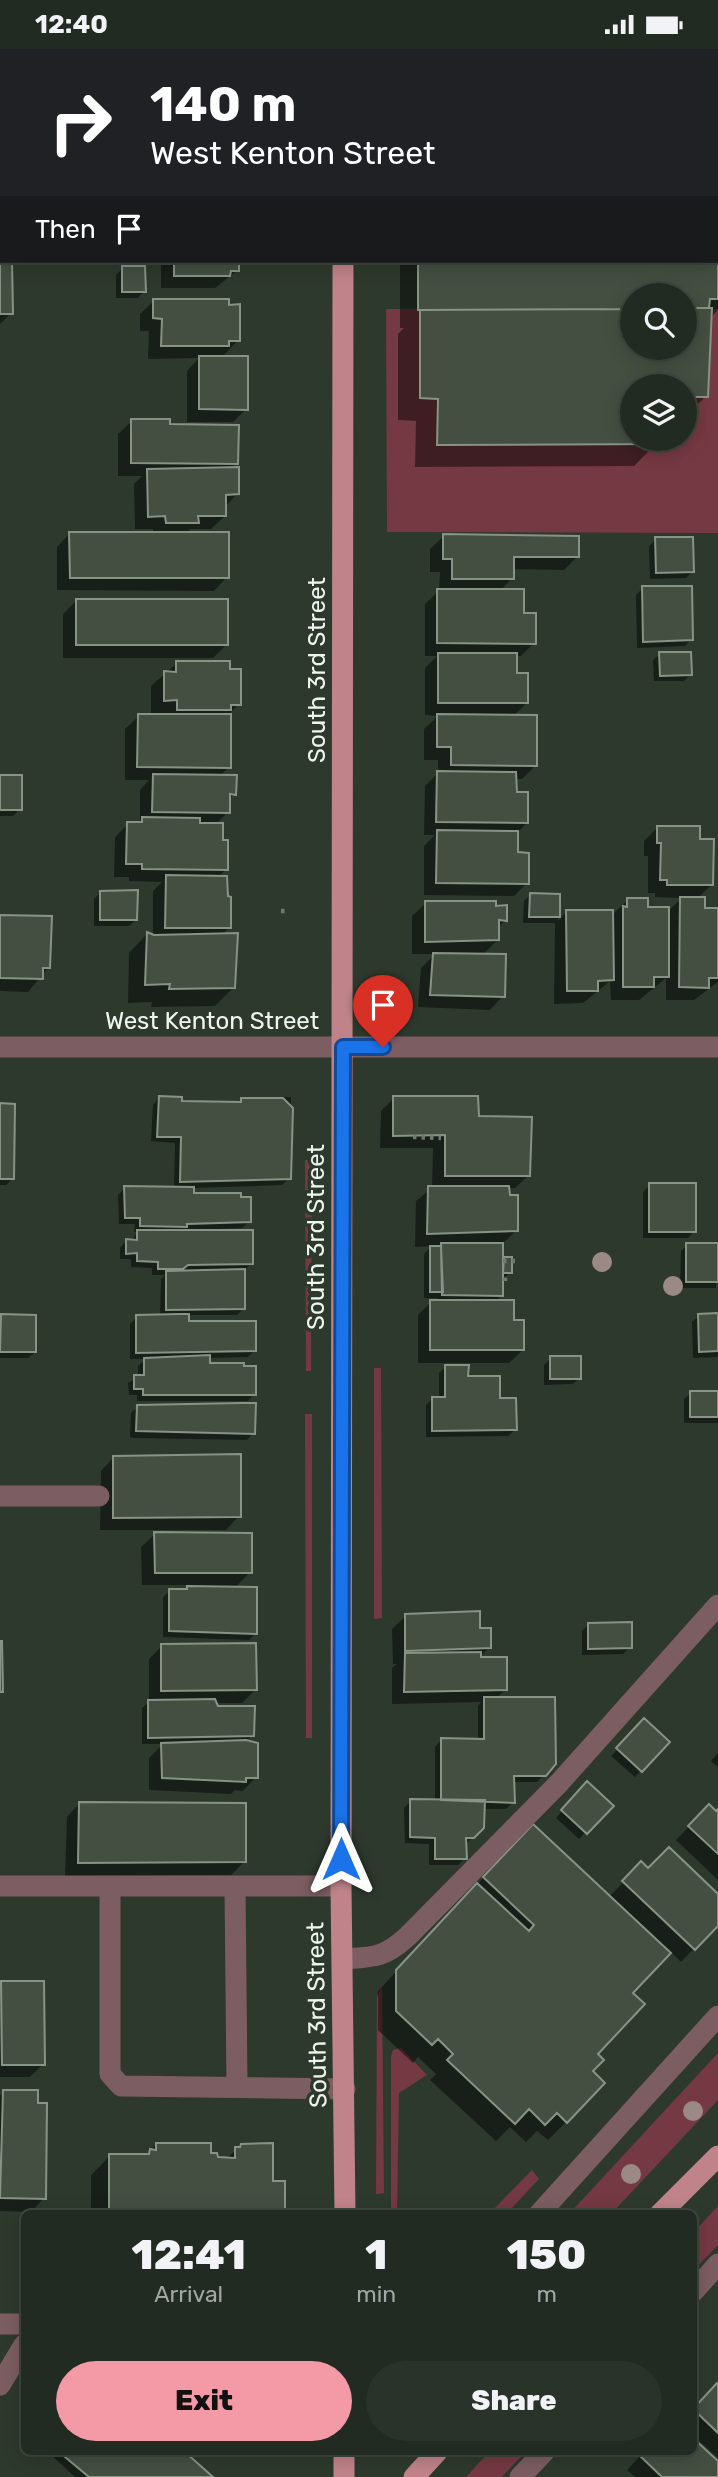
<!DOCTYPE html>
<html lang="en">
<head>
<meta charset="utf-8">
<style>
  body { margin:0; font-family:Rubik,sans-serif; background:#2a332a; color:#f1f3f6; height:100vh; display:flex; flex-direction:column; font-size:26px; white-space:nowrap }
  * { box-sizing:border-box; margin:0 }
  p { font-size:23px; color:#a2a7a5 }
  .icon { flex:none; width:38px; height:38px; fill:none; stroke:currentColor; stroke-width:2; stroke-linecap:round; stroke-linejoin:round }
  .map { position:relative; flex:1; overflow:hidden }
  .drawer { position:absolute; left:21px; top:2161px; width:676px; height:245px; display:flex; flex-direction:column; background:#222b22; border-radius:10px; box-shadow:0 4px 18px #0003,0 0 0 2px #3f4740 }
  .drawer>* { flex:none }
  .banner { position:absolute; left:0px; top:0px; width:719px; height:214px; box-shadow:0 4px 18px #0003,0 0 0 2px #3f4740; background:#202124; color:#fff; overflow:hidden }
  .fabs { position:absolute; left:620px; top:234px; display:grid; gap:14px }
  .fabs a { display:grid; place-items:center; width:77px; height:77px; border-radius:50%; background:#222b22; box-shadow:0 4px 18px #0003,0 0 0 2px #3f4740; font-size:35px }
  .pin { position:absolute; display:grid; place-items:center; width:60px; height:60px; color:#fff; margin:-72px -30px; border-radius:50% 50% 50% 0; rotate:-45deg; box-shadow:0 0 7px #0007 }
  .pin .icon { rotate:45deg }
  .me { position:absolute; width:77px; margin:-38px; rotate:0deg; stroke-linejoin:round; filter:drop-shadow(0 0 5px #0008) }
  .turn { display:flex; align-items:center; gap:24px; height:147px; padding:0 35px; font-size:32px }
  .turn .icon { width:91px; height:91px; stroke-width:2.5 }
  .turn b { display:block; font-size:49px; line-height:60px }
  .then { display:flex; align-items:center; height:66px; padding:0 35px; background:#0003; gap:14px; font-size:26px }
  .eta { display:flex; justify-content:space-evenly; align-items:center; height:119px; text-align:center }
  .eta b { font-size:42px; font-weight:800; line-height:49px }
  .primary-button { display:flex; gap:14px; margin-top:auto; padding:14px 35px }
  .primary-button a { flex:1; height:80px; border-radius:42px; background:#f49aa6; color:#111; font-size:28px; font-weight:800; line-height:80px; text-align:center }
  .primary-button a+a { background:#2a332a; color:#f1f3f6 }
  .status { display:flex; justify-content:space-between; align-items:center; height:49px; padding:0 35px; background:#222b22; direction:ltr }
  .status svg { height:19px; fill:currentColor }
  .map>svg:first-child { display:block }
  .green { fill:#753943; fill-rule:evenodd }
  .shadow { fill:#0007; fill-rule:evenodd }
  .building { fill:#444f42; stroke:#869385; stroke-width:2 }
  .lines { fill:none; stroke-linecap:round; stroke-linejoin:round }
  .path { stroke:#6f796e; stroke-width:4.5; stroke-dasharray:3.5 5; stroke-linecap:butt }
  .minor { stroke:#7c5d61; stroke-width:21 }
  .major { stroke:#c0838a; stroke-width:21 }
  .tree { fill:#9b8986 }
  .route-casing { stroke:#114b97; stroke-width:18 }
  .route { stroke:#1a73e8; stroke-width:12 }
  .labels { text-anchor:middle; stroke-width:7; stroke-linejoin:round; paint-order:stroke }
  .street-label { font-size:24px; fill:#eef5ee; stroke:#2e392d }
</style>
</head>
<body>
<div class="status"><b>12:40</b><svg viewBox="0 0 49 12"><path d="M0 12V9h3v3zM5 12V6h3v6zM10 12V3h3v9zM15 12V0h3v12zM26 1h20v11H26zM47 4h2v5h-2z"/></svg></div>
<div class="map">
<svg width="718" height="2428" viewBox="0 0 718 2428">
  <rect width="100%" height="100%" fill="#2e392d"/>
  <path class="green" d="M386,260H632V299H684V260H718V484L387,483ZM632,338H684V390H632Z
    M305,1111H312L311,1322H306Z
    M374,1319H381L382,1569L374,1570Z
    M305,1365H312V1689H306Z
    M382,1937L384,2144L376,2145L377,1948Z
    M401,1999L427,2026L399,2044L397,2165H391V2007L393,2001Z
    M718,2004V2051L611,2165H569Z
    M532,2121L539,2130L506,2165H489Z
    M718,2157V2196L693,2222V2184Z
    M489,2403H525L502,2428H466Z"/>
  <path class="shadow" d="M0,185L2,212H11V264L0,275Z
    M161,212H238V221L215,239H161Z
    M400,212L718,213V261L711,268L706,347L684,369V338H632V390L657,394L634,417L415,418L416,372L398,371V285L404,279H400ZM632,247H684V299H632Z
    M123,219L144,242L138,249H116V226Z
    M154,252L238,291L225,305L215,309L246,360L233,373H187V322L199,309L148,310L149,282H140V265Z
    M132,372L168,377L236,414L230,420L238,444L225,458V467L211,480H190L185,485L227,528L214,542L57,541V498L70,484L153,485V480H135L134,435L142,427H118V385Z
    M444,487L577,508L564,521L512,520V529L500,542L522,566L534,594L521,607H515V626L527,654L512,668L535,717L522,730H515V745L527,774L517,784L516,805L527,834L514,847L424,846V797L435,786H424L425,737L438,724V711H424V680L438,667L425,666V619L437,607H425V555L439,542L440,523H430V500Z
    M656,490L692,523L686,529L650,530L649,497Z
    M643,539L691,590L685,597L637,599L636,546Z
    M76,552L227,595L213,609H63V565Z
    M660,605L691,625L684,632H654L653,611Z
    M177,614L239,655L229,665V718L220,727L234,745L228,751V763L215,776L226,820L218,829L230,878L221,886L234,938L215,957L151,958L152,953L128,954L129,904L147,885L153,887V842L162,833L129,832V828H114L115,788L128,775L140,773V741L149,731H125V680L139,667H151V637Z
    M0,727L20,760L13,767H0Z
    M658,778L699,792L712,835L697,850L703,861H718V933L694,951H666V929L639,951H611L610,932L583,954L554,955L555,874H523L524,852L530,846H558V872L566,863L611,867L628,851L646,860L667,863L682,849L655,848V844H648V807H644V792Z
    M101,843L136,871L129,877H94V850Z
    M426,854L494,858L506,871L497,879L498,891L482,906L503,947L490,961L418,958L421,919L435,905H412V867Z
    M0,868L49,918L28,943L0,942Z
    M291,1048L289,1129L282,1136L193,1139V1145L249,1173L242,1179L218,1180L251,1214L245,1221L243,1260L237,1266H187V1273L255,1301L248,1308L208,1309V1316L254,1345L248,1352H137V1346H129L128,1334L138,1328V1317L146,1310H130V1275L137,1268L160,1267L161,1230L165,1226H152V1219L131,1218V1210H120V1199L126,1192L131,1193L137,1183H134L135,1175H119L118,1146L125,1139L174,1140L175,1094L151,1092L153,1056L159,1049L181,1054L237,1055L241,1050Z
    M394,1049L477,1069L529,1126L515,1139H508L516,1182L502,1195V1210H511L510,1224L502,1230V1246L495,1253L512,1272L523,1301L509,1314H418V1266L431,1253H437V1249H424V1205L432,1197L415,1198L416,1152L432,1139L433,1099H380L381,1062Z
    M0,1056L13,1129L6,1136H0Z
    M650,1136L694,1182L688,1189H643V1143Z
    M687,1196H718L716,1239H680L681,1202Z
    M718,1266V1308L693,1309L692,1273L699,1267Z
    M1,1267L35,1303L28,1309H0Z
    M551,1309L580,1329L573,1335L544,1336V1316Z
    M445,1318L498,1351L515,1381L508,1387L426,1388V1356L433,1349H439V1324Z
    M718,1343V1374H684V1350L691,1344Z
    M138,1358L253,1384L247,1391L134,1389L130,1388L131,1364Z
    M114,1408L239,1467L226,1481H100L101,1422Z
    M155,1485L250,1523L234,1540L255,1585L249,1591L163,1588V1548L170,1542H186L191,1536H142L141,1498Z
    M406,1567L479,1580L489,1599L477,1610L506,1640L495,1650L544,1726L537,1733H512L513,1753L506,1760H483V1778L466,1795L465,1809L458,1816H429V1795L405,1794L404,1759L411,1752L435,1753V1698L441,1691L478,1692V1657L481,1653L392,1655V1619L397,1615H393L392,1580Z
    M589,1575L630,1598L623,1605L582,1606V1582Z
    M162,1597L255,1641L242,1654H215L217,1659L252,1686L243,1696L256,1728L243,1742L235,1741L231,1745L149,1741V1709L163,1695H142V1659L149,1653V1610Z
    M644,1672L668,1693L635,1728L611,1707Z
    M718,1704V1718L711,1712Z
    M580,1741L611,1757L579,1790L556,1769Z
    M80,1754L244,1813L231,1826L65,1827L67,1768Z
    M709,1757L716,1764L718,1762V1831L676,1791Z
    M514,1796L609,1848L641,1815L648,1821L718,1847V1874L681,1913L670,1902L631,1944L595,2005L566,2073L548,2091L537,2082L526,2093L510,2078L496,2092L430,2031L436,2025L418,2008L413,2014L378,1981V1942Z
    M2,1934L43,2015L30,2028H0Z
    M4,2043L44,2149L31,2163L0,2162V2047Z
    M156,2095L225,2111L241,2096L271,2134L283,2165H91V2126L110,2107H145Z
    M718,2337V2409L693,2386V2361Z
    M693,2392L718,2415V2428H635L627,2421L644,2403H693Z
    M48,2403H182L210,2428H75Z"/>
  <path class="building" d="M406,0H495V2H406Z
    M0,183L2,212H12L13,265H0Z
    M718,211V250H710L709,259H684V247H632V260L418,261V212Z
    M174,212H239V222H231L230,227H174Z
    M122,217H145L146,243H122Z
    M153,250H229V256L240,255V292H229V297H161L162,270L153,269Z
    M684,259H712L708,348H684V338H632V390H659V395L437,396L438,350L420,349V261L632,260V299H684Z
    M199,307H248V361L199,360Z
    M131,370H170V375L239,376L238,415L131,414Z
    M239,418V445L226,446V467H198L199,474H166L165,467L148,468L147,420Z
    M69,483H229V529H70Z
    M443,485L579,487V508H514V530H452V510H443Z
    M655,488H693L694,523L656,524Z
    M642,537H692L693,591L643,593Z
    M437,540H524V564H536V595L437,594Z
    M76,550H228V596H76Z
    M659,603H691L692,626L660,627Z
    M438,604H517V624H528V654H438Z
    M176,612H230V620H241V656H231V661H177V651L164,652V622L176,623Z
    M138,665H231V719L137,718Z
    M437,665L537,666V717L451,716V698H437Z
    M437,722L516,723L517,743H528V774L436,773Z
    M153,725L237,726L236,746L230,745V764L152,763Z
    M0,726H22V761H0Z
    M142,768L200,769V774H223V791H228V821L142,820V815H126L127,773H142Z
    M657,777H700V790H714L713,836H667V831H660L661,794H657Z
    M437,781L518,782V803L529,804V835L436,834Z
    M166,826L227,827L228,847L231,848V879H165Z
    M138,841L137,871H100V842Z
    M530,844L560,845V868H529Z
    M680,848H705V859H718V929H709V939L679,938Z
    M627,849H648V858H669V928H654V938H623V857L627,858Z
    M425,852H496V857L507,856V872L499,871V891L425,893Z
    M566,861H613L614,931L598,932V942H567Z
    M0,866L52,867L50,919H43V930L0,929Z
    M147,883L154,886L238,884L235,939L169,940L170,935L145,936Z
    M433,904L506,905L505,948L430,946Z
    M159,1047L182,1048V1052L241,1053V1049H283L293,1059L291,1130L180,1133L181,1088H157Z
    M393,1047H478L479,1067L532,1068L530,1127H445V1086L393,1087Z
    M0,1054L15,1055L14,1130H0Z
    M649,1134H696V1183H649Z
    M124,1137L194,1138V1144H241V1148H251V1173L187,1175V1178L140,1177V1169H125Z
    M428,1137H509L510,1146H518V1182L427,1185Z
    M137,1181H253V1215L188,1216L183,1220H158V1213L137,1212V1204L126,1205V1190L137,1191Z
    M441,1194H503V1247L442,1246Z
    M686,1194H718V1233H686Z
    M430,1197H441L443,1243H430Z
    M504,1208H512V1224H503Z
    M245,1220V1260L166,1261V1222Z
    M430,1251H514V1271H524V1301H430Z
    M718,1264V1302L699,1303L698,1265Z
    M1,1265L36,1266V1303H0Z
    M179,1265H189V1272H256V1302L136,1304V1266Z
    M210,1306V1314H244V1317H256V1346H143V1340H134V1326H144V1309Z
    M550,1307H581V1330H550Z
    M445,1316H469L468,1327H500V1349H516L517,1381L432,1382V1348H445Z
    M690,1342H718V1368H690Z
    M241,1354H256L255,1385L136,1382L137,1356Z
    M241,1405V1468L113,1469V1407Z
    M154,1483L252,1484V1524H155Z
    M187,1537L257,1538V1585L169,1582V1540H187Z
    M480,1562V1579H491V1599L405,1602V1565Z
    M632,1573V1599L588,1600V1574Z
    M0,1592H2L3,1643H0Z
    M256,1594L257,1641L161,1642V1595Z
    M481,1603V1608H507V1641L404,1643L405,1604Z
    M484,1648H555L556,1715L546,1727H514L515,1754L441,1751V1689L484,1690Z
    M215,1650L218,1657H255L254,1687L148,1689V1651Z
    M644,1669L670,1693L642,1723L616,1699Z
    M246,1691L258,1694V1729H246V1733L162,1729L161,1694Z
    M587,1732L614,1757L587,1785L561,1761Z
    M410,1750L485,1751L484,1779L474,1789H466L467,1810H435V1789L410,1788Z
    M79,1753L246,1754V1813L78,1814Z
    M709,1755L716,1762L718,1760V1805L688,1777Z
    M533,1775L671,1904L633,1944L645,1955L598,2005L604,2011L593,2022L605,2034L567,2074L557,2064L545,2076L529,2060L515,2075L447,2011L453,2005L438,1990L432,1996L396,1962V1921L477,1834L529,1882L534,1876L483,1828Z
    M669,1798L718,1845V1877L695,1901L622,1832L641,1812L648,1819Z
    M1,1932H44L45,2016H2Z
    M3,2041H38V2054H47L46,2150L0,2149Z
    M156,2094H211V2104H217L218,2108L235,2109V2098H240L241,2095L273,2094V2132H285V2165H109V2105H149L150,2100L156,2101Z
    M717,2334L718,2335V2384L693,2360Z
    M693,2389L718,2412V2428H662L639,2406L642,2403H693Z
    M59,2403H185L213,2428H89Z"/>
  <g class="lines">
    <path class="path" d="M281,862H289
      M413,1088L441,1089
      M503,1212H519
      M505,1232V1224"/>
    <path class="minor" d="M598,2V0
      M0,40H2
      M0,124H2
      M0,998H718
      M0,1447H99
      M0,1837H341
      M110,1837V2025L121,2037L345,2040
      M235,1837L237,2037
      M343,1910C374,1908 384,1909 408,1887L560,1733L718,1556
      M539,2165L718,1967
      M693,2243L718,2215
      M0,2275H24
      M0,2336L24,2296
      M520,2428L544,2403"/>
    <path class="major" d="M341,0V2
      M343,212L341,1837L345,2165
      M660,2165L718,2107
      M344,2428V2403
      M414,2428L437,2403"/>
  </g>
  <g class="tree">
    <circle cx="602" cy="1213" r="10"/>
    <circle cx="673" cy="1237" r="10"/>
    <circle cx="693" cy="2062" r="10"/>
    <circle cx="631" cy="2125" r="10"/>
  </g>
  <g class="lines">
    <defs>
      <path id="route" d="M341,1810L343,998H383"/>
    </defs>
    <use href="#route" class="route-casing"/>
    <use href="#route" class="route"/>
  </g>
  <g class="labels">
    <g class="street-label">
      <text transform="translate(317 621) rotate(-90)" y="8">South 3rd Street</text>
      <text x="212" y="980">West Kenton Street</text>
      <text transform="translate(316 1188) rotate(-90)" y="8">South 3rd Street</text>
      <text transform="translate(317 1966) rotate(-91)" y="8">South 3rd Street</text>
    </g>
  </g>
</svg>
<div class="fabs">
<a><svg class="icon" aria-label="search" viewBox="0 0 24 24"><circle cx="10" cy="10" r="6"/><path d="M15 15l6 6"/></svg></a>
<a><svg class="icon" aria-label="layers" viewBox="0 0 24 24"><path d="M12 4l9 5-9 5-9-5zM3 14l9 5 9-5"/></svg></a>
</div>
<div class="pin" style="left:383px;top:998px;background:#d93025"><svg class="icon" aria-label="arrive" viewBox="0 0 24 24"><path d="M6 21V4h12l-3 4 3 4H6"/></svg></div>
<svg class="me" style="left:341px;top:1810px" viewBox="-20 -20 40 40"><path d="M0-17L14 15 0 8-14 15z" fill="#1a73e8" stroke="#fff" stroke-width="4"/></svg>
<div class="banner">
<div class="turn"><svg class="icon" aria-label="right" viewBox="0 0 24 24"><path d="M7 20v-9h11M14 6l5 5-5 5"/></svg><div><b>140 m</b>West Kenton Street</div></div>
<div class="then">Then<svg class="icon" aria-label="arrive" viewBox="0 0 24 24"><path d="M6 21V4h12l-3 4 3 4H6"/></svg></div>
</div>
<section class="drawer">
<div class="eta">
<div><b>12:41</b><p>Arrival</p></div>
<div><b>1</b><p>min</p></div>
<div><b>150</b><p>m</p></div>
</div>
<div class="primary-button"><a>Exit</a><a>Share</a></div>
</section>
</div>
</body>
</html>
